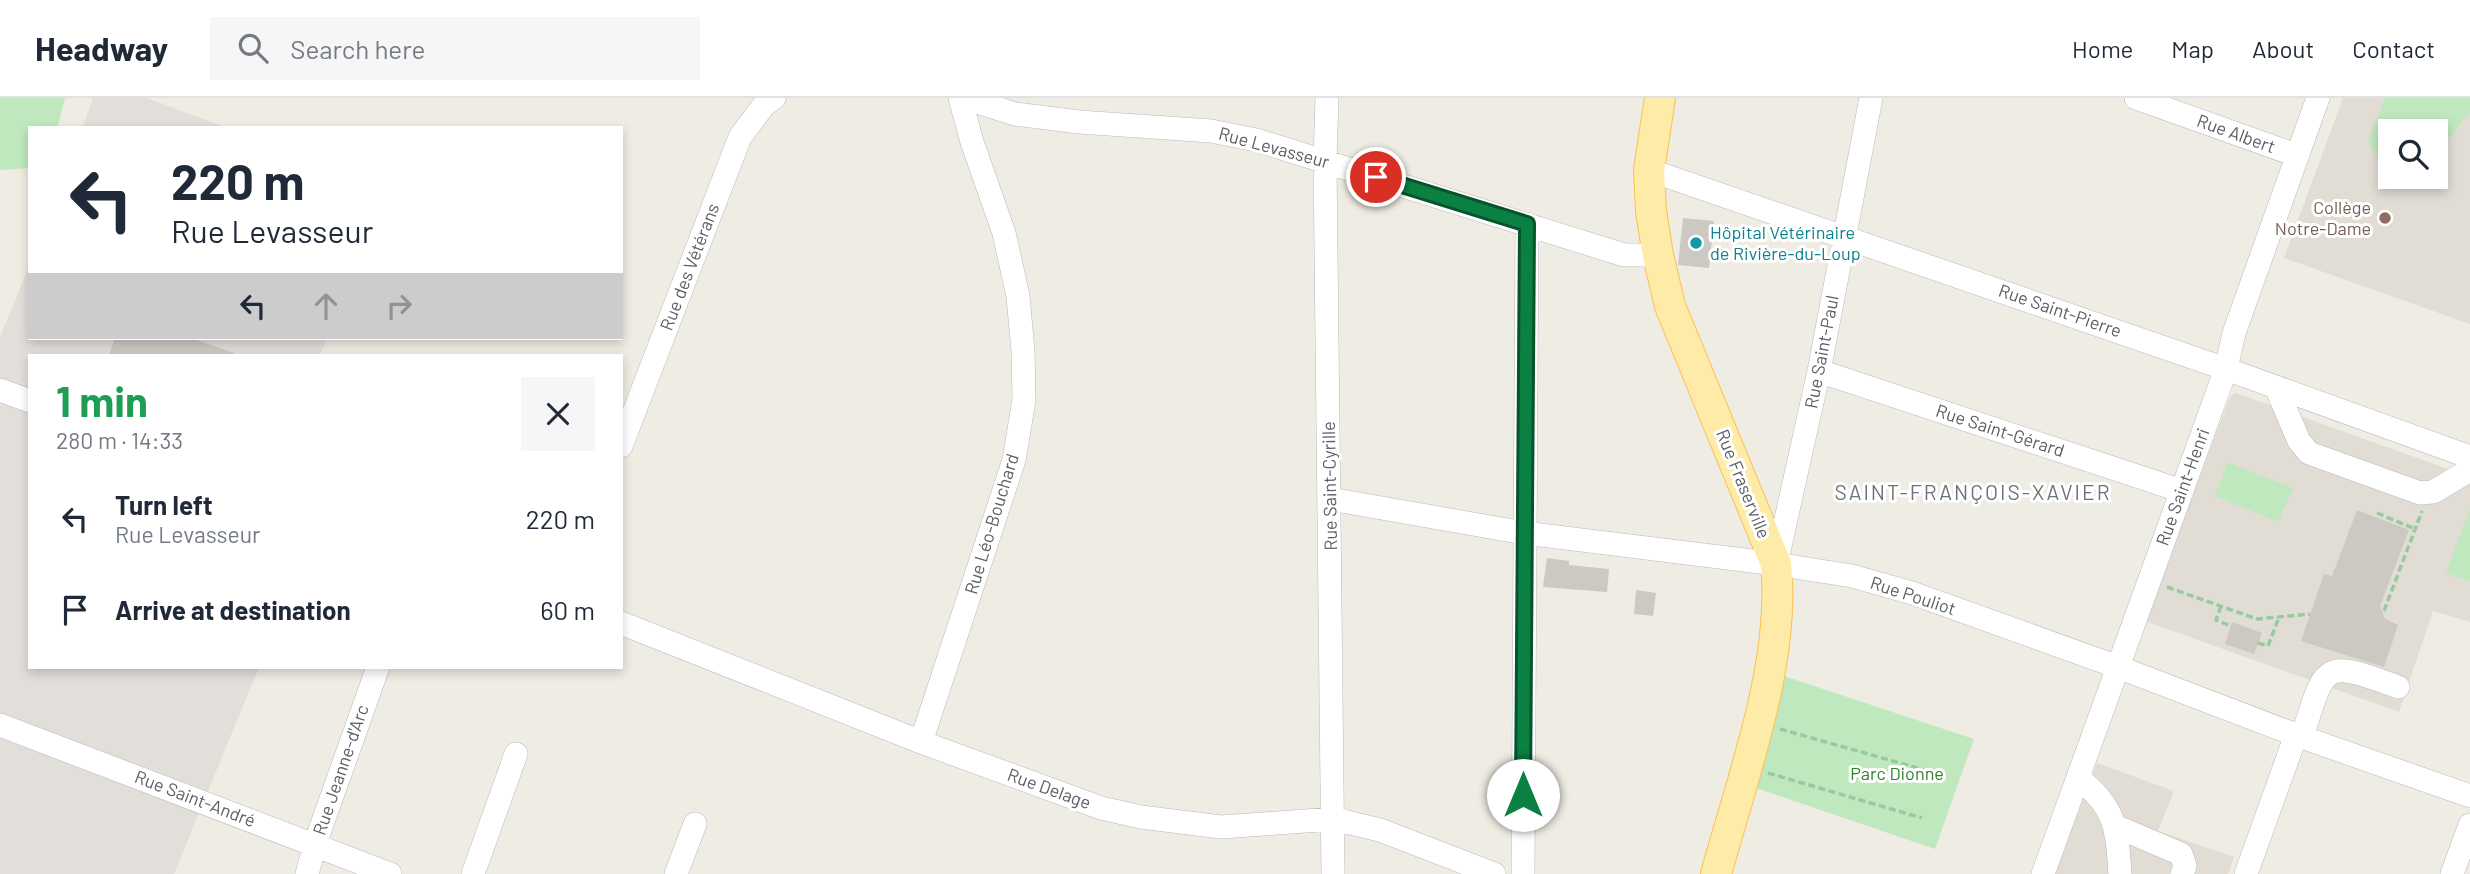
<!DOCTYPE html>
<html lang="en">
<head>
<meta charset="utf-8">
<style>
  body { margin:0; font-family:Barlow,sans-serif; background:#f6f6f7; color:#1f2937; height:100vh; display:flex; flex-direction:column; font-size:26px; white-space:nowrap }
  * { box-sizing:border-box; margin:0 }
  p { font-size:23px; color:#747a83 }
  .icon { flex:none; width:38px; height:38px; fill:none; stroke:currentColor; stroke-width:2; stroke-linecap:round; stroke-linejoin:round }
  .map { position:relative; flex:1; overflow:hidden }
  .panel { position:absolute; left:28px; top:256px; width:595px; height:315px; display:flex; flex-direction:column; background:#fff; border-radius:0px; box-shadow:0 4px 10px #0003 }
  .panel>* { flex:none }
  .banner { position:absolute; left:28px; top:28px; width:595px; height:214px; border-radius:0px; box-shadow:0 4px 10px #0003; background:#fff; color:#1f2937; overflow:hidden }
  .fabs { position:absolute; left:2378px; top:21px; display:grid; gap:14px }
  .fabs a { display:grid; place-items:center; width:70px; height:70px; border-radius:0px; background:#fff; box-shadow:0 4px 10px #0003; font-size:35px }
  .pin { position:absolute; display:grid; place-items:center; width:60px; height:60px; color:#fff; margin:-30px; border:4px solid #fff; border-radius:50%; box-shadow:0 2px 7px #0007 }
  .me { position:absolute; width:77px; margin:-38px; rotate:0deg; stroke-linejoin:round; filter:drop-shadow(0 0 5px #0008) }
  .turn { display:flex; align-items:center; gap:24px; height:147px; padding:0 28px; font-size:32px }
  .turn .icon { width:91px; height:91px; stroke-width:2.5 }
  .turn b { display:block; font-size:49px; line-height:60px }
  .lanes { display:flex; align-items:center; height:66px; padding:0 28px; background:#0003; justify-content:center; gap:35px; direction:ltr }
  .lanes .off { opacity:.35 }
  .round { display:grid; place-items:center; flex:none; width:74px; height:74px; border-radius:0px; background:#f6f6f7 }
  .summary { display:flex; align-items:center; justify-content:space-between; height:119px; padding:0 28px }
  h1 { font-size:42px; font-weight:700; line-height:52px; color:#1e9e55 }
  ul { padding:0; list-style:none }
  li { display:flex; align-items:center; gap:21px; height:91px; padding:0 28px }
  li div { flex:1 }
  li b { display:block; font-size:26px }
  li em { font-style:normal }
  header { display:flex; align-items:center; gap:42px; box-sizing:border-box; height:98px; padding:0 35px; background:#fff; border-bottom:2px solid #e0e1e3 }
  header strong { font-size:33px }
  nav { display:flex; gap:38px; margin-inline-start:auto; font-size:24px }
  .search { width:490px; height:63px; background:#f6f6f7; display:flex; align-items:center; gap:18px; box-sizing:border-box; padding:0 24px; border-radius:0px; color:#747a83; font-size:26px }
  .map>svg:first-child { display:block }
  .industrial { fill:#e2dfdb }
  .education { fill:#e1ddd4; fill-rule:evenodd }
  .green { fill:#c0e8be }
  .building { fill:#ccc8c2 }
  .lines { fill:none; stroke-linecap:round; stroke-linejoin:round }
  .minor-casing { stroke:#b6babe; stroke-width:24 }
  .major-casing { stroke:#fbc050; stroke-width:32 }
  .path { stroke:#96caa1; stroke-width:3.5; stroke-dasharray:7 3.5; stroke-linecap:butt }
  .minor { stroke:#fff; stroke-width:23 }
  .major { stroke:#ffeba8; stroke-width:30 }
  .route-casing { stroke:#07532c; stroke-width:18 }
  .route { stroke:#0b8043; stroke-width:12 }
  .education-dot { fill:#8d6e63; stroke:#fff; stroke-width:2.5 }
  .culture-dot { fill:#0f9aa8; stroke:#fff; stroke-width:2.5 }
  .labels { text-anchor:middle; stroke-width:6; stroke-linejoin:round; paint-order:stroke }
  .street-label { font-size:18px; fill:#5b6065; stroke:#fff }
  .education-label { font-size:18px; fill:#785e54; stroke:#fff; text-anchor:end }
  .culture-label { font-size:18px; fill:#0d838f; stroke:#fff; text-anchor:start }
  .park-label { font-size:18px; fill:#30822e; stroke:#fff }
  .quarter-label { font-size:21px; letter-spacing:2px; fill:#6c7277; stroke:#fff }
</style>
</head>
<body>
<header>
<strong>Headway</strong>
<div class="search"><svg class="icon" aria-label="search" viewBox="0 0 24 24"><circle cx="10" cy="10" r="6"/><path d="M15 15l6 6"/></svg>Search here</div>
<nav><a>Home</a><a>Map</a><a>About</a><a>Contact</a></nav>
</header>
<div class="map">
<svg width="2470" height="776" viewBox="0 0 2470 776">
  <rect width="100%" height="100%" fill="#efece3"/>
  <path class="industrial" d="M93,0H147L227,30H82Z
    M30,166V240H327L320,257H30V569H259L174,776H0V239Z"/>
  <path class="education" d="M2343,0H2470V226L2284,160ZM2390,33H2436V79H2390Z
    M2236,295L2470,379V524L2433,513L2399,614L2145,523L2230,299Z
    M2097,665L2174,693L2158,733L2234,759L2228,776H2055Z"/>
  <path class="green" d="M0,0H65L57,30H30V70L0,72Z
    M2385,0H2470V14L2436,55V33H2390V73L2385,75L2368,44Z
    M2227,364L2293,390L2278,424L2215,398Z
    M2470,411V483L2446,475Z
    M1784,578L1974,641L1935,751L1756,690Z"/>
  <path class="building" d="M1683,120L1714,123L1709,170L1678,167Z
    M115,240H191L234,255V257H109Z
    M2357,412L2409,432L2380,508L2385,521L2398,527L2384,569L2301,543L2324,476L2332,478Z
    M1547,460L1569,463V467L1609,471L1607,494L1543,489Z
    M1636,492L1656,495L1653,518L1634,516Z
    M2232,524L2262,535L2254,556L2225,546Z"/>
  <g class="lines">
    <defs>
      <path id="minor" d="M965,0L1015,16L1079,24L1211,33L1256,42L1624,157H1658
        M1327,0L1325,63L1333,776
        M2136,0L2296,57
        M1649,72L2226,271L2470,359
        M1819,273L2182,393
        M2276,289L2299,343L2309,355L2420,395L2433,394L2470,372
        M0,292L30,303
        M621,348L740,39L764,7L774,0
        M1330,401L1524,435L1776,466L1852,478L1912,495L2118,569L2296,637L2470,698
        M1776,466L1819,273L1871,0
        M621,525L921,644L1101,710L1141,719L1221,729L1334,721L1380,732L1494,776
        M0,627L390,776
        M2302,639C2326,564 2322,561 2398,589
        M921,644L1014,362L1024,302L1023,253L1018,198L1004,135L972,44L960,0
        M2078,680C2116,709 2117,731 2120,776
        M2115,728L2181,756L2185,768L2182,776
        M307,776L315,746L378,569
        M473,776L516,656
        M676,776L695,726
        M1523,776L1527,126
        M2043,776L2226,271L2234,235L2318,0
        M2246,776L2296,637
        M2452,776L2470,727"/>
      <path id="major" d="M1660,0L1649,72L1651,113L1658,157L1670,208L1776,466C1786,564 1742,681 1716,776"/>
    </defs>
    <use href="#minor" class="minor-casing"/>
    <use href="#major" class="major-casing"/>
    <path class="path" d="M2377,415L2415,431
      M2167,489L2257,521L2310,516
      M2221,508L2216,522L2231,528
      M2384,513L2422,413
      M2258,545L2268,548L2279,519
      M1780,631L1939,676
      M1768,675L1922,720"/>
    <use href="#minor" class="minor"/>
    <use href="#major" class="major"/>
  </g>
  <g class="lines">
    <defs>
      <path id="route" d="M1376,79L1527,126L1523,697"/>
    </defs>
    <use href="#route" class="route-casing"/>
    <use href="#route" class="route"/>
  </g>
  <circle class="education-dot" cx="2385" cy="120" r="7"/>
  <circle class="culture-dot" cx="1696" cy="145" r="7"/>
  <g class="labels">
    <g class="street-label">
      <text transform="translate(2236 36) rotate(20)" y="6">Rue Albert</text>
      <text transform="translate(1274 50) rotate(15)" y="6">Rue Levasseur</text>
      <text transform="translate(690 169) rotate(-69)" y="6">Rue des Vétérans</text>
      <text transform="translate(2060 213) rotate(19)" y="6">Rue Saint-Pierre</text>
      <text transform="translate(1822 254) rotate(-79)" y="6">Rue Saint-Paul</text>
      <text transform="translate(2000 333) rotate(18)" y="6">Rue Saint-Gérard</text>
      <text transform="translate(1743 386) rotate(68)" y="6">Rue Fraserville</text>
      <text transform="translate(1330 388) rotate(-91)" y="6">Rue Saint-Cyrille</text>
      <text transform="translate(2183 389) rotate(-70)" y="6">Rue Saint-Henri</text>
      <text transform="translate(992 426) rotate(-73)" y="6">Rue Léo-Bouchard</text>
      <text transform="translate(1913 498) rotate(18)" y="6">Rue Pouliot</text>
      <text transform="translate(341 672) rotate(-71)" y="6">Rue Jeanne-d'Arc</text>
      <text transform="translate(1049 691) rotate(20)" y="6">Rue Delage</text>
      <text transform="translate(195 701) rotate(21)" y="6">Rue Saint-André</text>
    </g>
    <g class="education-label">
      <text x="2371" y="116">Collège<tspan x="2371" dy="21">Notre-Dame</tspan></text>
    </g>
    <g class="culture-label">
      <text x="1710" y="141">Hôpital Vétérinaire<tspan x="1710" dy="21">de Rivière-du-Loup</tspan></text>
    </g>
    <g class="park-label">
      <text x="1897" y="682">Parc Dionne</text>
    </g>
    <g class="quarter-label">
      <text x="1973" y="402">SAINT-FRANÇOIS-XAVIER</text>
    </g>
  </g>
</svg>
<div class="fabs">
<a><svg class="icon" aria-label="search" viewBox="0 0 24 24"><circle cx="10" cy="10" r="6"/><path d="M15 15l6 6"/></svg></a>
</div>
<div class="pin" style="left:1376px;top:79px;background:#d93025"><svg class="icon" aria-label="arrive" viewBox="0 0 24 24"><path d="M6 21V4h12l-3 4 3 4H6"/></svg></div>
<svg class="me" style="left:1523px;top:697px" viewBox="-20 -20 40 40"><circle r="19" fill="#fff"/><path d="M0-13L10 11 0 6-10 11z" fill="#0b8043"/></svg>
<div class="banner">
<div class="turn"><svg class="icon" aria-label="left" viewBox="0 0 24 24"><path d="M17 20v-9H6M10 6l-5 5 5 5"/></svg><div><b>220 m</b>Rue Levasseur</div></div>
<div class="lanes"><svg class="icon" aria-label="left" viewBox="0 0 24 24"><path d="M17 20v-9H6M10 6l-5 5 5 5"/></svg><svg class="icon off" aria-label="ahead" viewBox="0 0 24 24"><path d="M12 20V5M6 11l6-6 6 6"/></svg><svg class="icon off" aria-label="right" viewBox="0 0 24 24"><path d="M7 20v-9h11M14 6l5 5-5 5"/></svg></div>
</div>
<section class="panel">
<div class="summary"><div><h1>1 min</h1><p>280 m · 14:33</p></div><a class="round"><svg class="icon" aria-label="close" viewBox="0 0 24 24"><path d="M6 6l12 12M18 6L6 18"/></svg></a></div>
<ul>
<li><svg class="icon" aria-label="left" viewBox="0 0 24 24"><path d="M17 20v-9H6M10 6l-5 5 5 5"/></svg><div><b>Turn left</b><p>Rue Levasseur</p></div><em>220 m</em></li>
<li><svg class="icon" aria-label="arrive" viewBox="0 0 24 24"><path d="M6 21V4h12l-3 4 3 4H6"/></svg><div><b>Arrive at destination</b></div><em>60 m</em></li>
</ul>
</section>
</div>
</body>
</html>
